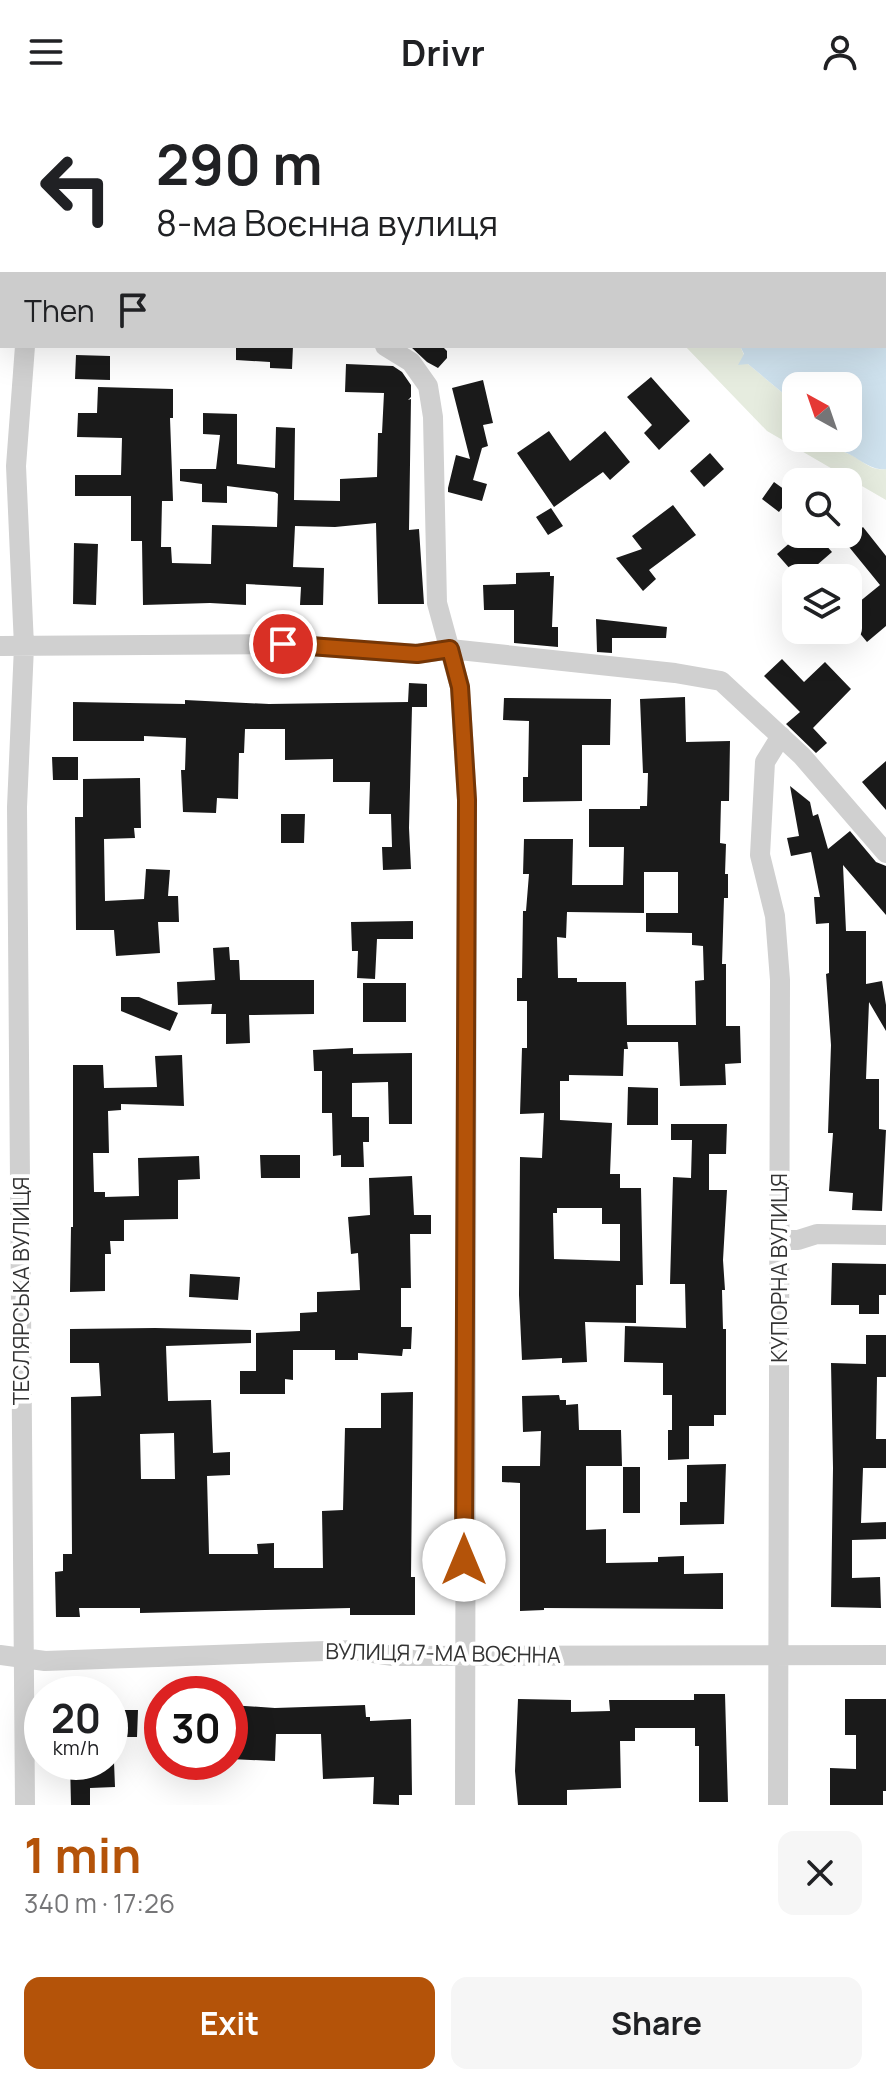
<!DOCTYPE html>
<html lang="en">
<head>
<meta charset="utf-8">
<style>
  body { margin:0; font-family:Manrope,sans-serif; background:#f6f6f6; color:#202124; height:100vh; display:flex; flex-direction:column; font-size:30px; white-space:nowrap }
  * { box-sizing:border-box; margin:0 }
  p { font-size:26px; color:#757577 }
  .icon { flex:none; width:44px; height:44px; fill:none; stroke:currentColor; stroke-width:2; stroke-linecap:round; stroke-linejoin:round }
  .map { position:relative; height:1701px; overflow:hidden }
  .sheet { display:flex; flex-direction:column; background:#fff; flex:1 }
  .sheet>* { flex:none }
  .guide { position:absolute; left:0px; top:0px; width:886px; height:244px; box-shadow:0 8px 32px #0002; background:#fff; color:#202124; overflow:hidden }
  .needle { width:52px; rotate:320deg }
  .buttons { position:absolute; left:782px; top:268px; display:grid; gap:16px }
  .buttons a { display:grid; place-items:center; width:80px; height:80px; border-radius:16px; background:#fff; box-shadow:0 8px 32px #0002; font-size:40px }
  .speed { position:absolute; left:24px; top:1572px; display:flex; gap:16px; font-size:40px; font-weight:700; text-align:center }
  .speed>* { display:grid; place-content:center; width:104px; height:104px; border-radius:50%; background:#fff; box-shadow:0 8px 32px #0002; line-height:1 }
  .speed small { font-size:20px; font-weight:400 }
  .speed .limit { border:12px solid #d22; background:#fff; color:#111 }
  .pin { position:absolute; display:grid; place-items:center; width:68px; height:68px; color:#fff; margin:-34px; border:4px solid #fff; border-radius:50%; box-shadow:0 2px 8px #0007 }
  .me { position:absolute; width:88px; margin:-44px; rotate:0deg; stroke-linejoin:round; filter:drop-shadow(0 0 6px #0008) }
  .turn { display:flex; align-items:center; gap:28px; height:168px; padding:0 24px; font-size:36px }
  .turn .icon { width:104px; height:104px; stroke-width:2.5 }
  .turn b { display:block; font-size:56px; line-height:68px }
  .then { display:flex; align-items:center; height:76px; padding:0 24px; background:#0003; gap:16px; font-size:30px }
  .round { display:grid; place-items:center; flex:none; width:84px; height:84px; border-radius:16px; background:#f6f6f6 }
  .summary { display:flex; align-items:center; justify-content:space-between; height:136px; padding:0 24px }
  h1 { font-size:48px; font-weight:700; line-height:60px; color:#b45309 }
  .cta { display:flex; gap:16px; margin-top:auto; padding:16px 24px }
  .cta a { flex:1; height:92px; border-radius:16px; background:#b45309; color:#fff; font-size:32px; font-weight:700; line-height:92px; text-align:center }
  .cta a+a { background:#f6f6f6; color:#202124 }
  header { display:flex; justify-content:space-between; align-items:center; height:104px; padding:0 24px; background:#fff; font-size:36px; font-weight:700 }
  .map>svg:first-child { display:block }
  .green { fill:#e6ecdf }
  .water { fill:#cfe2ee }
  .building { fill:#1a1a1a; fill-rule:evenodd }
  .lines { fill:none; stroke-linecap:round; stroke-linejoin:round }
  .minor { stroke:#d0d0d0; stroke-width:20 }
  .route-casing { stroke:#753606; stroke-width:20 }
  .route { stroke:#b45309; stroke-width:14 }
  .labels { text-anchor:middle; stroke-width:8; stroke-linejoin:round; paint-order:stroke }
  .street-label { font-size:22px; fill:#333; stroke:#fff }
</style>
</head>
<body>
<header><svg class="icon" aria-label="menu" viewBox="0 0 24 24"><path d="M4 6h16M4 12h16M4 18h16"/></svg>Drivr<svg class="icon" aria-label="person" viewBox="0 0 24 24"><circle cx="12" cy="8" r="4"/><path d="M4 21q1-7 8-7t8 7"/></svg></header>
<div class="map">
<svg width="886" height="1701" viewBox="0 0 886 1701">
  <rect width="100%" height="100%" fill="#fff"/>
  <path class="green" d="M685,242H740L748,260L796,300V334H815L816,339C827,344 838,345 849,350C864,356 868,367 886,365V396L767,327Z"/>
  <path class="water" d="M498,0H886V365C864,368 848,338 825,348L815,334H848V282H796V300L748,260L738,261L744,250L740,242H884V2Z"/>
  <path class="building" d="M236,242H293L292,265L270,264V258L236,256Z
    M410,242H442L447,247V254L438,264L427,258Z
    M76,251L110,252V276L75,275Z
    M346,260L393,262L402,268L411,281V293L408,296L411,295L409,426L419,425L424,500H378L376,419L335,423L295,422L293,463L324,464L323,501H300L301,483L246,480V501L210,499L143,501L142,437H131V392H75V371H121L122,334L77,333L78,309H97L98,283L173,285V314H170L173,397H162L161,443H171L172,459L211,460L212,421L277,423L278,390L275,388L227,382V399L202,398V380L180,377V365H216L220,331L203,330V309L237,310V360L275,364L276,323L295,324L294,396L340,397V375L377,373L378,329H382L384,289L345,288Z
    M651,273L690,317L659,346L644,329L652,321L627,293Z
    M483,276L493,319L483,321L488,342L482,344L473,376L487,380L482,397L448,388V384L456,351L470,355L452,284Z
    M549,327L570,357L605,327L630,358L610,376L603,368L554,403L517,349Z
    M710,349L724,365L704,383L690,367Z
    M774,378L792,391L779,408L762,395Z
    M673,401L696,431L649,466L656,475L643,487L616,454L642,445L632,432Z
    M551,404L563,422L548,431L536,413Z
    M863,423L886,452V522L867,538L848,515V507L880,481L845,438Z
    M800,430H816L832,448L802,474H798L777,450Z
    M74,439L98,440L96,501L73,500Z
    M550,468V472H554L552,523H558V543L514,539V506H484L483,481L516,480V469Z
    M596,515L667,523L666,534H612V549L597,548Z
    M782,555L804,578L825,558L851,585L813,624L827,639L816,649L786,620L800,608L764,572Z
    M409,579L427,580V603H412L409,724L411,765L383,766L382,743H392L391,710H369L370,678H333V655L285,656V625H245L244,649H239L238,695L217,694L216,709L183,708L181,666H185L186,634L144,632V637H73V598L185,600V596L269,600L408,598Z
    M685,593L686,638L730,637L729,697H721L720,739L726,740L725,770H728V794H724L722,860H726V922H740L741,959L725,960L726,981L680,982L678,938H627L628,945H624L623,972L569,971V977H560V1016L612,1019L610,1070H620V1084H641L643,1181H636V1219L585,1218L587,1258L562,1259V1254L522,1256L519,1191L520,1053L542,1054L544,1009L520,1010L522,944H527V897H517V874H522L523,807H526L529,770H523L524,735H573L572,781H623L624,743H589V705H640V702H647L648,669H643L640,595ZM644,768H678V809H646V828L692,829V841L703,842L704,876L695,877L696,921H627L626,878H577V874H558L557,833L566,834L567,808L644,809ZM557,1104H602V1120H620V1157L554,1155L553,1109H557Z
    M504,594L611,595L610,641H582V697L523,698V673H528L529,617L503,616Z
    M52,653H78V676H53Z
    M886,657V706L862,678Z
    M140,674L141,724H134L135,734L104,735L105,797L144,795L146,765L170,766L168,792H178L179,818H158L160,849L116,852L114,826H76L75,713H83V675Z
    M790,682L810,698L813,712L818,710L828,745L850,727L876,758L886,762V811L843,761L846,827H866V880L882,877L886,901V927L869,898L866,975H879V1025L886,1026L882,1107L852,1106L853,1089L829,1087L833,1029H828L831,941L826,870L829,869V819L816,820L814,793H820L811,748L791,752L787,734L799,732Z
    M281,710H305L304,739H281Z
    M413,817V835H377L375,875L357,874L358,847H352L351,818Z
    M229,843L230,856H239L240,876H314V910L249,911L250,939L226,940V910H211L212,900L178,901L177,878L215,876L213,844Z
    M363,879H406V918H363Z
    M121,893H139L178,909L170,927L121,907Z
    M353,944V950L412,949V1020H389L388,978L352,979V1013H369V1038H363L364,1063H341V1051L333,1052L332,1009H322V967H314L313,946Z
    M182,951L184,1002L121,1000V1006L108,1007L109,1049H93L94,1088H105V1093L139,1092L138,1054L199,1052L200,1075L178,1076V1115L124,1116V1137H110L111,1150H105V1187L70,1188L71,1123H73V961H103L104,984L157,983L155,952Z
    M628,983L658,984V1021H627Z
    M671,1020H727L726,1050H709V1086H727L723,1156L725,1186H722L723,1225H726V1311H714V1322H689V1355L668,1356V1326H672V1291H663V1259L624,1258L625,1222L686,1224L685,1180H670L673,1073L691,1074L692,1036H671Z
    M260,1051H300V1074H261Z
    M412,1072L414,1111H431V1130H410L411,1184H401V1223H412L411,1245H403L402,1252L358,1249V1256H335V1246H293V1276L285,1275V1290H240V1267H256V1229L300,1227V1209L317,1208V1188L360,1186L358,1149L351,1150L348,1113L370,1111L369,1074Z
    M832,1159L886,1160V1191H879V1210H859V1201H831Z
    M190,1170L240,1173L238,1196L189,1193Z
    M155,1224L251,1226V1239L166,1242L168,1297L211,1296L213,1349L230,1348V1371L207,1372L209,1450H258L257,1440L274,1439V1464H323L322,1407L343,1406L345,1324H381V1289L413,1288L411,1473H415V1511H350V1504L140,1509V1504H79L80,1513H56L55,1468L63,1467V1450H72L71,1293L101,1292L99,1259H70V1225ZM174,1329L175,1375H141L140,1330Z
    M866,1231H886V1273H877L876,1335H886V1364H863L861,1419L886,1418V1435L852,1436V1474L880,1473L881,1504L831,1503L833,1364L831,1259L866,1260Z
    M559,1291L560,1296H566V1301L578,1300L579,1326H621L622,1362H586V1426L606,1425V1459L658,1458V1453L684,1452V1470L723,1469V1505L544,1504V1506L520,1507V1379L502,1378V1362H540L541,1327L523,1328L522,1292Z
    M726,1360L724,1420L680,1421V1398H687V1361Z
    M623,1363H640V1409H623Z
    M694,1590H725L728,1698H699V1642H695V1624H635V1637H620L621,1684L567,1686V1701H518L515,1667L518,1595L571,1596V1608L610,1607L609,1596H694Z
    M845,1595H886V1687H883V1701H830V1664L856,1665V1631H845Z
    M230,1601L275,1604L365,1601L366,1613H370V1617L411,1615L412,1691H399V1701L373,1700L374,1673L323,1675L321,1630H276L275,1657L230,1655Z
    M110,1606H138L137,1633H110Z
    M70,1658H114L115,1683L90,1684V1701H71Z"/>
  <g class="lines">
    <path class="minor" d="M0,107L2,109
      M385,242L411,258L428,282L433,313L437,499L460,583L467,696L465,1701
      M0,542L283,540L417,550L450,545L675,569L721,577L802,652L886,749
      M780,1136H798L817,1130L886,1131
      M0,1551L45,1557L354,1546L393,1552L886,1551
      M25,1701L17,703L24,542L16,362L25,242
      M778,1701L780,876L775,812L760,751L765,658L781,632"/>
  </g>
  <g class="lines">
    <defs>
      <path id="route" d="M283,540L417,550L450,545L460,583L467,696L464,1456"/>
    </defs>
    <use href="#route" class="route-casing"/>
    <use href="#route" class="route"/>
  </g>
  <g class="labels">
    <g class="street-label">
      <text transform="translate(779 1164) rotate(-90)" y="8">КУПОРНА ВУЛИЦЯ</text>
      <text transform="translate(21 1187) rotate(-90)" y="8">ТЕСЛЯРСЬКА ВУЛИЦЯ</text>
      <text transform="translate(443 1549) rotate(1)" y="8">ВУЛИЦЯ 7-МА ВОЄННА</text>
    </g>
  </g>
</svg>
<div class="buttons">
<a><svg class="needle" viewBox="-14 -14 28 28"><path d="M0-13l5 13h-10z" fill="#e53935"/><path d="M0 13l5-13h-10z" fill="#757577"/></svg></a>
<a><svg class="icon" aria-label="search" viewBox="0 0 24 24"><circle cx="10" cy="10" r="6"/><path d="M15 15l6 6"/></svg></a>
<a><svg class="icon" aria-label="layers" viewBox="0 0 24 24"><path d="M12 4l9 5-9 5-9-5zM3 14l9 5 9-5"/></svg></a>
</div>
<div class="speed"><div>20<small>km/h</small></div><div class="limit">30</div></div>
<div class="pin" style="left:283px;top:540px;background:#d93025"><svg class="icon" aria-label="arrive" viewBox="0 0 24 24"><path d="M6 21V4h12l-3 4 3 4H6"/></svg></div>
<svg class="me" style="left:464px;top:1456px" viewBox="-20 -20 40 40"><circle r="19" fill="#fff"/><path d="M0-13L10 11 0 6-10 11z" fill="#b45309"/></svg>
<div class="guide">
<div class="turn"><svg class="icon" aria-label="left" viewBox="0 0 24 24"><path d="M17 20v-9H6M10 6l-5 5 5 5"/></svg><div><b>290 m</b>8-ма Воєнна вулиця</div></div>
<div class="then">Then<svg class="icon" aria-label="arrive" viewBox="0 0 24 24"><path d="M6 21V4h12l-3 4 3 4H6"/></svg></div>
</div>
</div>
<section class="sheet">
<div class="summary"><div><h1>1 min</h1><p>340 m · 17:26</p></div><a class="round"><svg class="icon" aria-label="close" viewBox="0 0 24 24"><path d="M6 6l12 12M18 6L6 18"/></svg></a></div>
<div class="cta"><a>Exit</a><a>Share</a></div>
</section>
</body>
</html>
